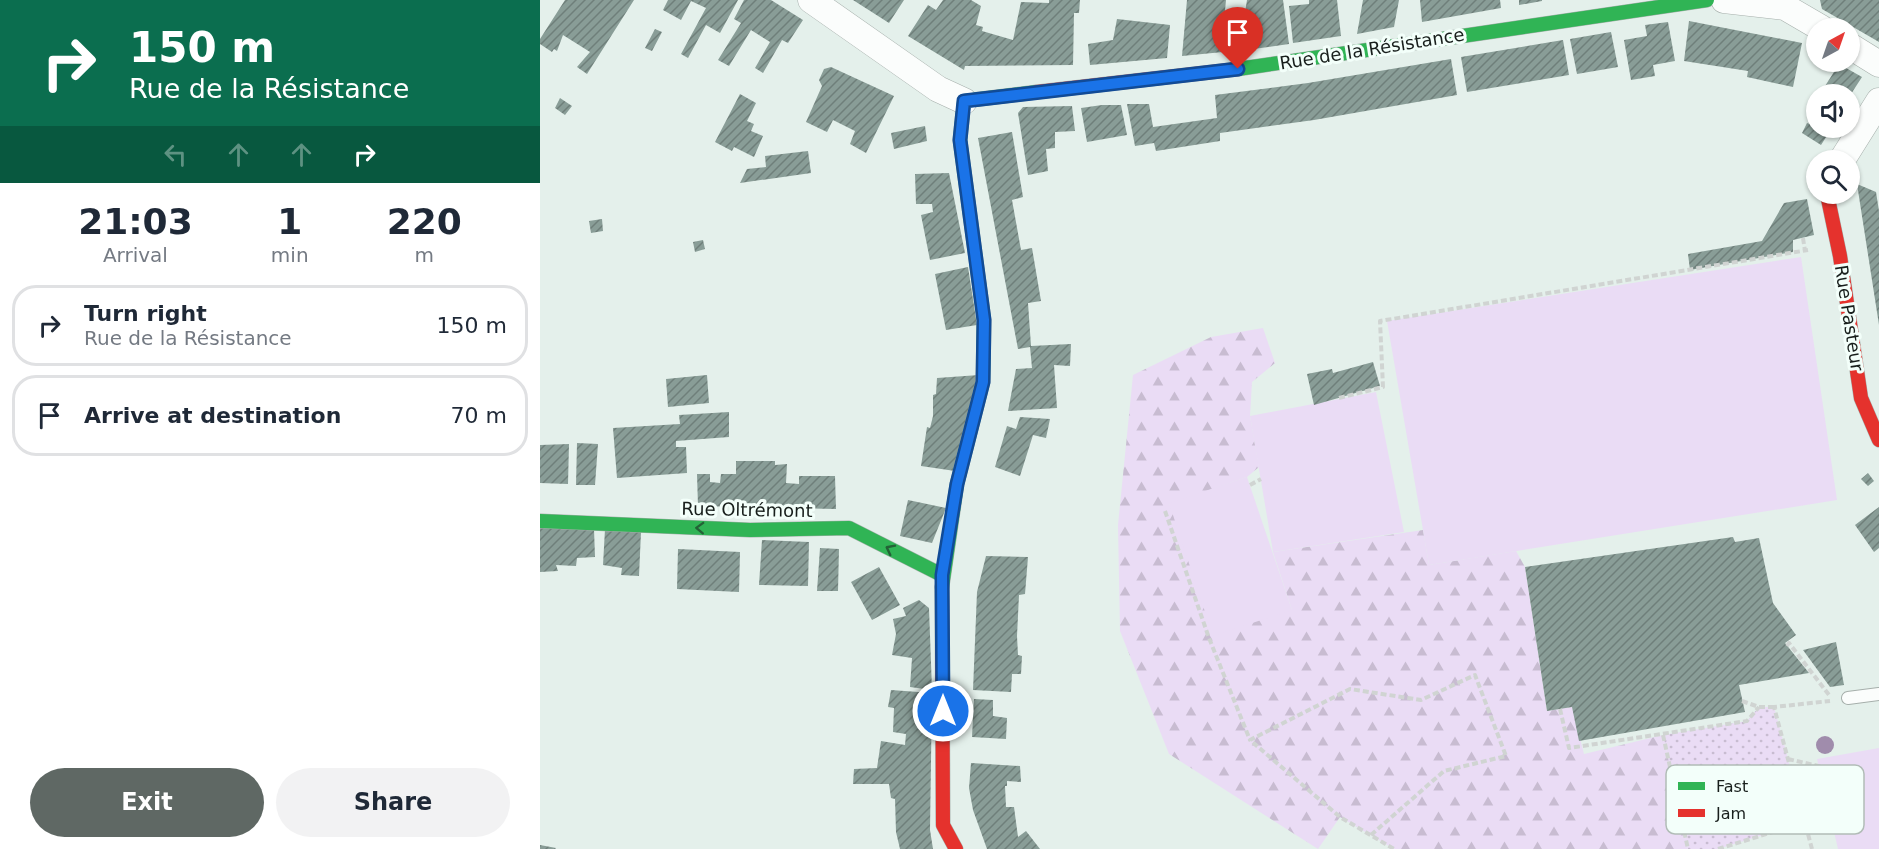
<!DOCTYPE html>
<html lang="en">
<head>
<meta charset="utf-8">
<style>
  body { margin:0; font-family:"DejaVu Sans",sans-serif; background:#f2f2f3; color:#1f2937; height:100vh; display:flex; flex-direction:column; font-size:22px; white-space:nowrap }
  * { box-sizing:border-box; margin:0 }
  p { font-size:20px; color:#747a83 }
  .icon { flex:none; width:33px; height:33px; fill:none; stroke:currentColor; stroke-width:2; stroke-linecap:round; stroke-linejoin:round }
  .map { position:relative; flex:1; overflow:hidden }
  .drawer { display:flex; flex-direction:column; background:#fff; width:540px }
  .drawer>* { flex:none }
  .top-card { background:#0b6e4f; color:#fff; overflow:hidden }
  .needle { width:39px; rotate:40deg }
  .fabs { position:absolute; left:1266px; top:18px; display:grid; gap:12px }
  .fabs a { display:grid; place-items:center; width:54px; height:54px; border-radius:50%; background:#fff; box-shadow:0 2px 4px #0004; font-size:30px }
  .pin { position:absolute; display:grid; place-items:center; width:51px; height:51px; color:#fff; margin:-62px -26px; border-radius:50% 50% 50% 0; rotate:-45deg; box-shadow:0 0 6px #0007 }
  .pin .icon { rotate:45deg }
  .me { position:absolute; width:66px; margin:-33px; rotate:0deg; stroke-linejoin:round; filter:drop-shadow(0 0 4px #0008) }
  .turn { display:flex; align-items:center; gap:21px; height:126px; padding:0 30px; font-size:27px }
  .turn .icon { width:78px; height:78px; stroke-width:2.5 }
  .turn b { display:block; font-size:42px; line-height:51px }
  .lanes { display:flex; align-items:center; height:57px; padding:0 30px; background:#0003; justify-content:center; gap:30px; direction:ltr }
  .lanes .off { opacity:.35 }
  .eta { display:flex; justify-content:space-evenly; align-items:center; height:102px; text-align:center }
  .eta b { font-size:36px; font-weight:700; line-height:42px }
  .action { display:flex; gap:12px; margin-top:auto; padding:12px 30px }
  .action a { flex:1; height:69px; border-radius:36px; background:#5f6864; color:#fff; font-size:24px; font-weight:700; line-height:69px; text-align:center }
  .action a+a { background:#f2f2f3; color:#1f2937 }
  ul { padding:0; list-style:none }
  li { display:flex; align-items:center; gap:18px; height:81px; margin:0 12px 9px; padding:0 18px; border:3px solid #e0e1e3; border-radius:24px }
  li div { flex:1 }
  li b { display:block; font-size:22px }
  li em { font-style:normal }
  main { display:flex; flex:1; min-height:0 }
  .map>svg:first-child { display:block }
  .grass { fill:url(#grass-dots) }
  .forest { fill:url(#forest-firs) }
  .park { fill:#eadcf5 }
  .building { fill:url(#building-hatch) }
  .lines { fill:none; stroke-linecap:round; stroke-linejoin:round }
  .lane-casing { stroke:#a6afab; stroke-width:14 }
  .street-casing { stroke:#a6afab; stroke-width:27 }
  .fast-casing { stroke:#a6afab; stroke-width:15 }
  .jam-casing { stroke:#a6afab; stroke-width:15 }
  .path { stroke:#d0d4d2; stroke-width:4; stroke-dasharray:6 3; stroke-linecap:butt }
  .lane { stroke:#fbfdfc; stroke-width:12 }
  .street { stroke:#fbfdfc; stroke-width:26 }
  .fast { stroke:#30b455; stroke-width:14 }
  .jam { stroke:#e5322d; stroke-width:14 }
  .tree { fill:#a08cac }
  .oneway { stroke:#236236 }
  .route-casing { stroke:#114b97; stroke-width:15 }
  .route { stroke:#1a73e8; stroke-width:10 }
  .labels { text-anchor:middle; stroke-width:6; stroke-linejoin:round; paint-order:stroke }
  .street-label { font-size:18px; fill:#181f1c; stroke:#f3fffa }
  .key { fill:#f3fffa; stroke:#b1bcb7; stroke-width:1.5 }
  .key-label { font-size:16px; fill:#181f1c }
</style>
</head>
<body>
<main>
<section class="drawer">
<div class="top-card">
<div class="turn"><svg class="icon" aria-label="right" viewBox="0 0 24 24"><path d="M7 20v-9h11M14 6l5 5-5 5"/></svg><div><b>150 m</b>Rue de la Résistance</div></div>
<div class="lanes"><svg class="icon off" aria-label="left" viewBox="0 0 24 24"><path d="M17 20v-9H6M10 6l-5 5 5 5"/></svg><svg class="icon off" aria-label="ahead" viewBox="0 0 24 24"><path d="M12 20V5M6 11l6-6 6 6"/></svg><svg class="icon off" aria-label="ahead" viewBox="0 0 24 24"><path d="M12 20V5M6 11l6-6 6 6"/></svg><svg class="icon" aria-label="right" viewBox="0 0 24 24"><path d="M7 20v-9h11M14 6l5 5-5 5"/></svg></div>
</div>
<div class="eta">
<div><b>21:03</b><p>Arrival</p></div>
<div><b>1</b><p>min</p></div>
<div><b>220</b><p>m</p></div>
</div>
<ul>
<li><svg class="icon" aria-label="right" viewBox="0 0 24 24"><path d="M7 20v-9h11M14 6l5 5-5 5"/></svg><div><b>Turn right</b><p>Rue de la Résistance</p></div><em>150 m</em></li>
<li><svg class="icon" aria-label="arrive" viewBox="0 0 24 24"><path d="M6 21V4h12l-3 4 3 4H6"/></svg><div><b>Arrive at destination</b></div><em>70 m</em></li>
</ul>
<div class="action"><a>Exit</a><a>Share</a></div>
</section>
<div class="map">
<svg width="1339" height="849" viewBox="0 0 1339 849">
  <defs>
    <pattern id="grass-dots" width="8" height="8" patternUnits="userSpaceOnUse" patternTransform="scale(1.5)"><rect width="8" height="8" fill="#eadcf5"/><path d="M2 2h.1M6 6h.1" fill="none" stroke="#c8bcd1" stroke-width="1.8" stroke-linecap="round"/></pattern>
    <pattern id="forest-firs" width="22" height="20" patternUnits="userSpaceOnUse" patternTransform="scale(1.5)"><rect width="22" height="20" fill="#eadcf5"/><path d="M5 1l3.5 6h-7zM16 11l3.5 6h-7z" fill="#c8bcd1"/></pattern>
    <pattern id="building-hatch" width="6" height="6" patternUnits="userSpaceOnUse" patternTransform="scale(1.5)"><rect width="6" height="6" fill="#899d97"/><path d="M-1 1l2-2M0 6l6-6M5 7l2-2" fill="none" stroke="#6f7f7a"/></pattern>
  </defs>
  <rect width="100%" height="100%" fill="#e4f0eb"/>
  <path class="grass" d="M1219,707H1234L1265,822L1178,849H1148L1123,735L1207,721Z"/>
  <path class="forest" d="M723,328L735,363L712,382L710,416L719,467L707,477L629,504L752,610L733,552L883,530L889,565L976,551L985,567L1007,711L1032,707L1044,754L1123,735L1148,849H854L800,817L778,849L629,754L580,631L578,525L593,375L671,337Z"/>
  <path class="park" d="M1261,257L1297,500L889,565L847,321Z
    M836,392L864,532L733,552L710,416Z
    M707,477L752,610L673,636L629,503Z
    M1339,748V849H1298L1277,759Z"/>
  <path class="building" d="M25,0H94L47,74L37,67L50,52L23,35L17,51L14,49L12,52L0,44V39Z
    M128,0H198L180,33L166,25L148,58L141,54L166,8L151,1L141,20L123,10Z
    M204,0H231L263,20L248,43L242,40L223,73L215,68L230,42L211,30L189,66L178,60L201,23L194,19Z
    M313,0H364L349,23Z
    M403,0H431L441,6L436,25L443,27L442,31L473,40L481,2L509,3V0H540L539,13H534L533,65L425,66L424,70L368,36L388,5L396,10Z
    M647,0H686L683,32L694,33L693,51L642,56Z
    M707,0H743L749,44L699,51Z
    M769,0H797L801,36L753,43L749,6L769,4Z
    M823,0H859L854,27L817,34Z
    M880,0H960L961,8L882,22Z
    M979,0H1002V1L979,5Z
    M1280,0H1339V42L1282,9Z
    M577,19L630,25L627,58L550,65L548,44L573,40Z
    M1149,21L1262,43L1253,87L1207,77L1208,71L1144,61Z
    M1128,22L1135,61L1113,65L1115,76L1091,80L1084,40L1107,36L1105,25Z
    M115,29L122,32L112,51L105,48Z
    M1071,32L1078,67L1037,74L1030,39Z
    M1023,40L1029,75L927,92L921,57Z
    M911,59L917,95L774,120L680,133V141L616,151L614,143L595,146L587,104H609L613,127L677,118L675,95L768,83Z
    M1299,64L1322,77L1311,94H1280Z
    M291,67L354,96L326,153L310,144L315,131L293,120L287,132L266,122L282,86L279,80L284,69Z
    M200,94L216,103L207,121L214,124L211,131L223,136L214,157L194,147L192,151L175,142Z
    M20,98L32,106L25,115L15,108Z
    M562,105H581L587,135L547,142L541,108Z
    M532,106L535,131L515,132V148L506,149L508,171L488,175L478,113L483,107Z
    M1267,123L1275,126L1276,123V128H1292L1281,145L1262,133Z
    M385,126L387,141L354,149L351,133Z
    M472,132L483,197L472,200L481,250L492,248L501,301L488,303L491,346L531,344L530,366L514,365L517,408L468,411L476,369L492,368L490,347L478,349L438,138Z
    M268,151L271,173L200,183L207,169L226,167L225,156Z
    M409,173L425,253L390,260L381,215L393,212L392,204H376L375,174Z
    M1317,184L1336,192L1339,211V325Z
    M1267,199L1274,235L1253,240V252L1150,270L1148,254L1222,241L1244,203Z
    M62,219L63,231L51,233L49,221Z
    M163,240L165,249L155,252L153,242Z
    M428,267L437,325L406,330L395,274Z
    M833,362L840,386L774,405L767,374L792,369L793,373Z
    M167,375L169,403L128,407L126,379Z
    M439,375L415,471L381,466L387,427L390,428L393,416V395L396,394L397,378Z
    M189,412V437L136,441V447H146L147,473L77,478L73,428L140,424L139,415Z
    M480,417L510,419L506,438L493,435L480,476L455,467L467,426L476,429Z
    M37,443L58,444L55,485H36Z
    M29,444L28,484L0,483V445Z
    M196,461H235V465L247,464L246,483L259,484V476H295L296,509L158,506L157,474H170V482L180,483L181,474H196Z
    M1328,473L1334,481L1328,486L1321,479Z
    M368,500L406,508L392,543L360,536Z
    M1339,507V548L1334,552L1315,525Z
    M0,528L54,529L55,557L37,558L36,566L16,565L18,571L0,572Z
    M65,529L101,532L99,576L81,575L82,568L63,565Z
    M1193,537L1195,542L1219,538L1233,603L1256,635L1245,643L1269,673L1199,685L1205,712L1039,741L1032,707L1007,711L985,567Z
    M222,540L269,542L268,586L219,585Z
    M280,548L299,549L298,591H277Z
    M138,549L200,552L199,592L137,589Z
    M446,556L488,557L485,594L479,595L477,636L478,655L482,656L481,674H472L471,692L433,690L437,592Z
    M339,567L360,605L332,620L311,582Z
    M379,600L389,608L392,690L370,687L372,658L352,655L356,634L353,619L366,616L363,608Z
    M1296,642L1304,685L1290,687L1263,650Z
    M351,690L392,693L390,830L393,849H360L356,832L355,799L351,798L349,784H313L314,769L337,768L341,741L365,745L366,734L353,732L354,708L348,707Z
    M434,699L453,700V716L467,718L466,739L432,737Z
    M431,763L480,766L481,782L467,781V786H465L466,807H474L478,837L486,831L500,849H447L433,810L429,788Z
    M0,845L16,848L15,849H0Z"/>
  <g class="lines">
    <defs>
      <path id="lane" d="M1308,698L1339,694"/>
      <path id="street" d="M271,0L398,89L424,101
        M1184,0L1245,7L1281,28
        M1310,46L1339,64
        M1302,160L1339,101"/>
      <path id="fast" d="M698,69L1167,0
        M0,521L210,530L309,528L402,575
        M402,587L417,484L443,382L444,320L420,140L424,101L497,92"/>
      <path id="jam" d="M497,92L698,69
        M1287,194L1300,256L1321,398L1339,440
        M402,587L403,825L416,849"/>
    </defs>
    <use href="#lane" class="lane-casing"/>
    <use href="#street" class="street-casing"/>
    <use href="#fast" class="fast-casing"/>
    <use href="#jam" class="jam-casing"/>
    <path class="path" d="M1263,238L1265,251
      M799,398L843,387L840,321L1268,250
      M710,485L721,479
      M625,511L669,638L710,740
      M1247,646L1249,643L1289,695
      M1202,701L1219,707H1234
      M1020,709L1029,748L1207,721L1219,707
      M1123,735L1148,849
      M1248,759L1283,767
      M831,835L904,771L966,756L935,675L881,700L810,689L710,740L800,817L854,849
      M1178,849L1265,822L1294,809
      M1272,849L1234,707L1290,701"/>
    <use href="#lane" class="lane"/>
    <use href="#street" class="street"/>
    <use href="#fast" class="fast"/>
    <use href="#jam" class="jam"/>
  </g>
  <circle class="tree" cx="1285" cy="745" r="9"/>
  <defs><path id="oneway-chevron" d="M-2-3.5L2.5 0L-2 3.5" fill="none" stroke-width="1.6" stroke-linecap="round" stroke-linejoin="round" transform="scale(1.5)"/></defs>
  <g class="oneway">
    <use href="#oneway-chevron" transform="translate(160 528) rotate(-178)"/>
    <use href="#oneway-chevron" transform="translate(350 549) rotate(-153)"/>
  </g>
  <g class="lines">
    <defs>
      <path id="route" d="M403,711L402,575L417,484L443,382L444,320L420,140L424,101L698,69"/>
    </defs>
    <use href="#route" class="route-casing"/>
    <use href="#route" class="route"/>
  </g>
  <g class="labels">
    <g class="street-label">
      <text transform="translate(832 49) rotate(-9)" y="6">Rue de la Résistance</text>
      <text transform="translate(1309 318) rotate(81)" y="6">Rue Pasteur</text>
      <text transform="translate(207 510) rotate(1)" y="6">Rue Oltrémont</text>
    </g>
  </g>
  <rect x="1126" y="765" width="198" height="69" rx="9" class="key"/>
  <rect x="1138" y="782" width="27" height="8" fill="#30b455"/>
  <rect x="1138" y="809" width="27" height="8" fill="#e5322d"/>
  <g class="key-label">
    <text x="1176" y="792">Fast</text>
    <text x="1176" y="819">Jam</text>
  </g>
</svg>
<div class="fabs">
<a><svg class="needle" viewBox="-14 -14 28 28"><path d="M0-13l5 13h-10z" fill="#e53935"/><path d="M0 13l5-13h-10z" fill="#747a83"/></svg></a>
<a><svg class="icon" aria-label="sound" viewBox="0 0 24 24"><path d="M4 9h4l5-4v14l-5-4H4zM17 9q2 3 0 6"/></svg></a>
<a><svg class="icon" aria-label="search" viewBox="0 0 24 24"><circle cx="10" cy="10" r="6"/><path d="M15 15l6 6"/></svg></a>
</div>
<div class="pin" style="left:698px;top:69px;background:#d93025"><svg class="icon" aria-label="arrive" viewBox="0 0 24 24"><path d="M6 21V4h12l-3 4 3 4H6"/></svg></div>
<svg class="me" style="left:403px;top:711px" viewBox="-20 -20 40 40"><circle r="17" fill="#1a73e8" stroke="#fff" stroke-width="3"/><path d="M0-11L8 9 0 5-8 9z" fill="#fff"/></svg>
</div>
</main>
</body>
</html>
